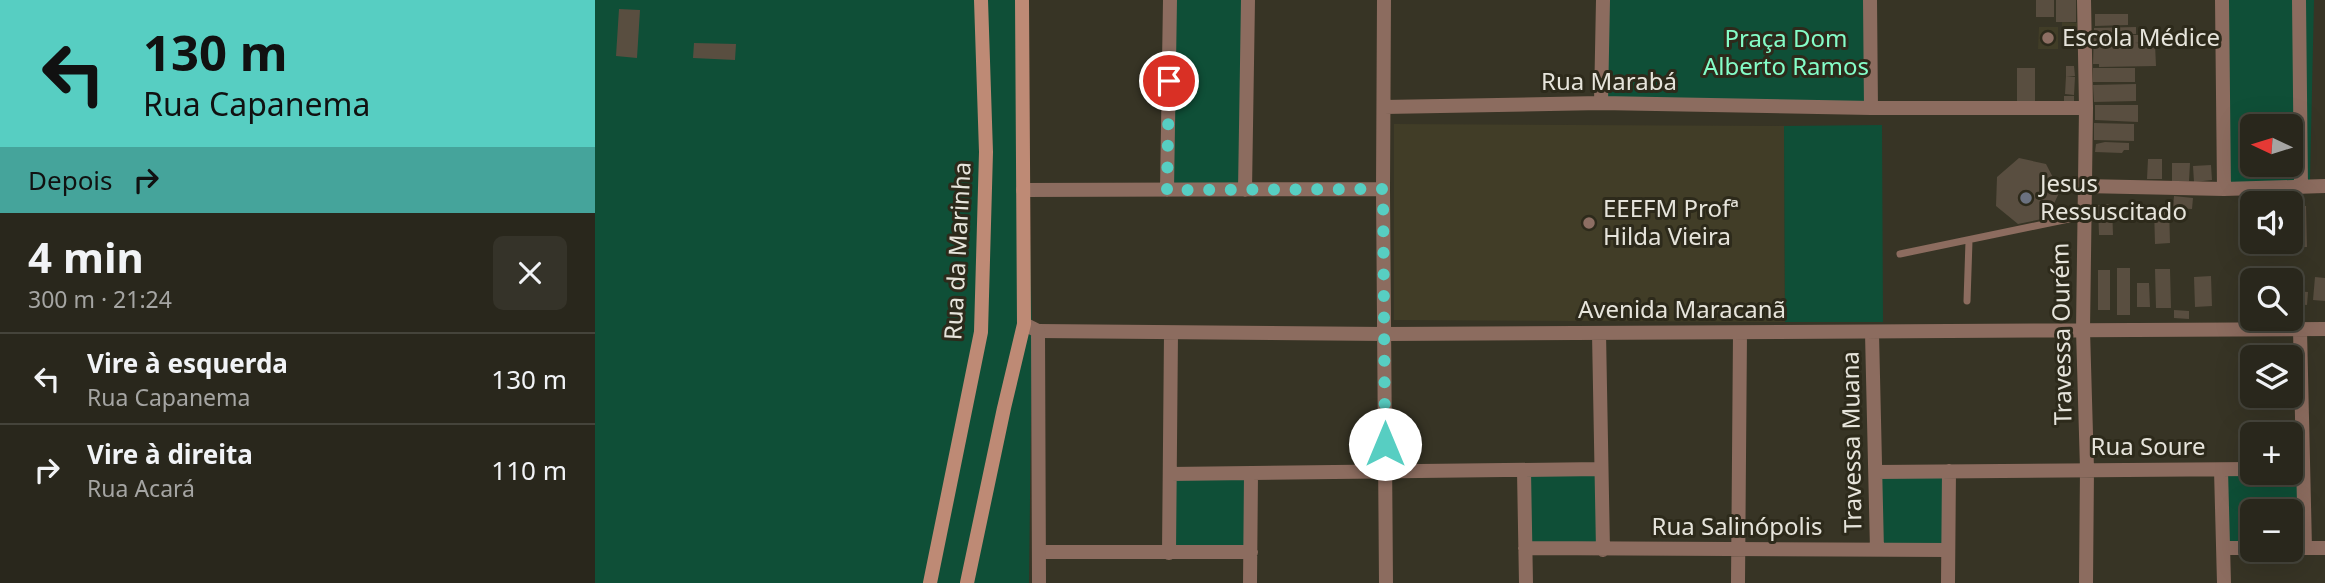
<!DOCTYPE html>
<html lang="pt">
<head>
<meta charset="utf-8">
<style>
  body { margin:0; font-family:"Noto Sans",sans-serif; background:#353329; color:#f1f3f6; height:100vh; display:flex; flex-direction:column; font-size:26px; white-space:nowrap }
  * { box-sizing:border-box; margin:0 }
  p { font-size:23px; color:#a5a5a3 }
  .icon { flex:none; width:38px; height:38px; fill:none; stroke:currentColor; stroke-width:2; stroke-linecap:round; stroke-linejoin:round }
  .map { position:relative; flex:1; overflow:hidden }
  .details { display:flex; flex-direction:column; background:#29271c; width:595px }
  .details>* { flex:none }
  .top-card { background:#57cec2; color:#111; overflow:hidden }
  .needle { width:46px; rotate:274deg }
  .controls { position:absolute; left:1645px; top:114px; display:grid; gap:14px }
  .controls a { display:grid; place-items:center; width:63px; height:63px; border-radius:10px; background:#29271c; box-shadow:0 7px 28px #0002,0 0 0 2px #45443b; font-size:35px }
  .pin { position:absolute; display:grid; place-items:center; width:60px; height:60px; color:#fff; margin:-30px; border:4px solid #fff; border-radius:50%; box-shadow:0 2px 7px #0007 }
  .me { position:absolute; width:77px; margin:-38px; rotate:0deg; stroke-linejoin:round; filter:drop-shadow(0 0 5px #0008) }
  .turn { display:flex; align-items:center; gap:24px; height:147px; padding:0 28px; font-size:32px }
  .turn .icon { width:91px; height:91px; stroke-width:2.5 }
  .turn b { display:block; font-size:49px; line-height:60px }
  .then { display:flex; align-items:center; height:66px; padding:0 28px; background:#0003; gap:14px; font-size:26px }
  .round { display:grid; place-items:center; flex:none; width:74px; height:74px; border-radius:10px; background:#353329 }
  .headline { display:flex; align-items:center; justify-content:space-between; height:119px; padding:0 28px }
  h1 { font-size:42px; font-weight:700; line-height:52px }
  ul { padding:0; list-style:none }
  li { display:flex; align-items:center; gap:21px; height:91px; padding:0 28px; border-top:2px solid #45443b }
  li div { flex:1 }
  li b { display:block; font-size:26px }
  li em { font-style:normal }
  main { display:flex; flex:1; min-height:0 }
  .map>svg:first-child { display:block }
  .built { fill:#413d27 }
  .green { fill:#0f4f37; fill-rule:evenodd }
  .building { fill:#594e40 }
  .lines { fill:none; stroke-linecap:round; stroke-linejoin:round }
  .service { stroke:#8c6c5f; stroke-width:7 }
  .minor { stroke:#8c6c5f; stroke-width:14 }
  .tertiary { stroke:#8c6c5f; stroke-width:14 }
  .secondary { stroke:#be8a75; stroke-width:14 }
  .route { stroke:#57cec2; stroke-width:12; stroke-dasharray:0 21.6 }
  .education-dot { fill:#8d6e63; stroke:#2d2a1b; stroke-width:2.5 }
  .worship-dot { fill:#6b7280; stroke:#2d2a1b; stroke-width:2.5 }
  .labels { text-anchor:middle; stroke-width:6; stroke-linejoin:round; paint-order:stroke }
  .poi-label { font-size:24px; fill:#e6e4db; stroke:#2d2a1b; text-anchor:start }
  .park-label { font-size:24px; fill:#84fdc8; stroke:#2d2a1b }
  .street-label { font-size:24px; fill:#e6e4db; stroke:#2d2a1b }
</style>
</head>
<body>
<main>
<section class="details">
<div class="top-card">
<div class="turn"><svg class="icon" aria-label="left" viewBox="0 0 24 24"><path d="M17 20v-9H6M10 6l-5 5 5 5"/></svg><div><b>130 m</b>Rua Capanema</div></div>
<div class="then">Depois<svg class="icon" aria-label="right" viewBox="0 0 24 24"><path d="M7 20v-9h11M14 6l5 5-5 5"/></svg></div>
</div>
<div class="headline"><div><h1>4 min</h1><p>300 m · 21:24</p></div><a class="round"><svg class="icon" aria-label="close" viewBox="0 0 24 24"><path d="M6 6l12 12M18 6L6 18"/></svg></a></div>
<ul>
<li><svg class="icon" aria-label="left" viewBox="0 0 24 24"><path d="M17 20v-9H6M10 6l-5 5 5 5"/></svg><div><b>Vire à esquerda</b><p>Rua Capanema</p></div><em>130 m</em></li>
<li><svg class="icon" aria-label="right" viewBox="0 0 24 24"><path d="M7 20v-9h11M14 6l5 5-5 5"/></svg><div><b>Vire à direita</b><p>Rua Acará</p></div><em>110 m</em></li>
</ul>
</section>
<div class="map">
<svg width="1730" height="583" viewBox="0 0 1730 583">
  <rect width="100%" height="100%" fill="#373425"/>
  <path class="built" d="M1467,22L1482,23V46H1467Z
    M1444,27H1463V49H1443Z
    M799,124L1189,126L1190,322L799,320Z"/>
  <path class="green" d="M0,0H430L437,331L434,583H0Z
    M575,0H653L650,190H572Z
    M1008,0H1275L1276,108L1006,103Z
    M1627,0H1719L1715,180L1629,189ZM1657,126H1696V164H1657Z
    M1287,125L1288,322H1190L1189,126Z
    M1708,467L1710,548H1696V511H1657V548H1629L1626,470L1696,472V468Z
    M1006,469L1008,550L930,548L929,471Z
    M1354,471L1353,550H1282L1281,472Z
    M575,474H656V552L574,553Z"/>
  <path class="building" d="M1441,0H1459V17H1441Z
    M1461,0H1481V22H1461Z
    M24,9L45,10L42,58L21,56Z
    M1500,14H1533V25L1500,26Z
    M1541,27V34L1517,35H1550V42L1540,43L1560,44L1561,66L1504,67V64H1498L1499,28Z
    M99,43L141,44L140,60L98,58Z
    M1471,66H1479L1480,76H1471Z
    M1422,68H1440V105H1422Z
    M1498,68H1540V82H1498Z
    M1471,76L1480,77L1479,95L1470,94Z
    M1541,84V101L1499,102L1498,85Z
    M1469,96H1479V103H1469Z
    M1500,105H1543V122L1500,120Z
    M1499,123L1539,124V141L1499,140Z
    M1510,142L1534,143V150H1529L1527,153L1500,152L1501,144Z
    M1424,158L1451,164L1465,191L1452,218L1423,224L1401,206L1402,177Z
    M1553,159H1567V179H1552Z
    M1577,163H1595L1594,181H1577Z
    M1616,165L1617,180L1599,182L1598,166Z
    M1579,196L1598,198L1597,209L1578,208Z
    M1517,204L1518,235H1504L1503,205Z
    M1574,206L1575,243L1560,244L1559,207Z
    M1697,206H1711L1712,247H1698Z
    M1522,268H1535V315H1522Z
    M1560,269H1575L1576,308H1561Z
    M1503,270H1515V310H1503Z
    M1616,276L1617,306L1600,307L1599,277Z
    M1720,277L1730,278V301L1718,300Z
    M1542,283H1554L1555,307H1542Z
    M1698,291L1713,292L1712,305L1697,304Z
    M1579,310L1594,311V319L1579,318Z"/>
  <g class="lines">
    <path class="service" d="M1305,254L1488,216
      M1372,301L1374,241"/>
    <path class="minor" d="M789,0L788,189L791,583
      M1275,0L1276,108
      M1489,0L1491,108L1488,330L1492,469L1491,583
      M1627,0L1629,189
      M1704,0L1706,187
      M1006,103L1008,0
      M789,107L1006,103L1276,108H1491
      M1489,186L1629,189L1730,186
      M428,190L788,189
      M572,190L575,0
      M650,190L653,0
      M1705,330L1710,548
      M443,331L790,334L1730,329
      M1004,333L1008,550
      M1277,333L1282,550
      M1626,470L1629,583
      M929,471L931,583
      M1281,472L1657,469
      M575,474L1006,469
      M930,548L1353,550
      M1629,548H1657
      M1696,548H1730
      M445,552H656
      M574,553L576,333
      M655,583L656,474
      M1143,583L1145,333
      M1353,583L1354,471"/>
    <path class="tertiary" d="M429,324L443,331L444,583"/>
    <path class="secondary" d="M335,583L386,332L391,152L386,0
      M372,583L409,408L429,324L427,0"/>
  </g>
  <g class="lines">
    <path class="route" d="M574,81L572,190L788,189L790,444"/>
  </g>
  <g class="education-dot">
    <circle cx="1453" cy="38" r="7"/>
    <circle cx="994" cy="223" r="7"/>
  </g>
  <circle class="worship-dot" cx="1431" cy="198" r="7"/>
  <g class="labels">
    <g class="poi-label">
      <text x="1467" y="46">Escola Médice</text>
      <text x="1445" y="192">Jesus<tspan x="1445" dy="28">Ressuscitado</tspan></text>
      <text x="1008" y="217">EEEFM Profª<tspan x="1008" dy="28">Hilda Vieira</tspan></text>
    </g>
    <g class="park-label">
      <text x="1191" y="47">Praça Dom<tspan x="1191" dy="28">Alberto Ramos</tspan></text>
    </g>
    <g class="street-label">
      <text x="1014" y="90">Rua Marabá</text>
      <text transform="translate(363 251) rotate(-87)" y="8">Rua da Marinha</text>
      <text x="1087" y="318">Avenida Maracanã</text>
      <text transform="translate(1467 334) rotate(-91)" y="8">Travessa Ourém</text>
      <text transform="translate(1257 442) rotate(-91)" y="8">Travessa Muana</text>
      <text x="1553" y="455">Rua Soure</text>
      <text x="1142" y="535">Rua Salinópolis</text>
    </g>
  </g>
</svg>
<div class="controls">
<a><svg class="needle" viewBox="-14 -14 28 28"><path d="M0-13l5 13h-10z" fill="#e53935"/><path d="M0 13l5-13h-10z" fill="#a5a5a3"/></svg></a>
<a><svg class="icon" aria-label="sound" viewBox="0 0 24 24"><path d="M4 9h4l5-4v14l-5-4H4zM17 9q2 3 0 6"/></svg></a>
<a><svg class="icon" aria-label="search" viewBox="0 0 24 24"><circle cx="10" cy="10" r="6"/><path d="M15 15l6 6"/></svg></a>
<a><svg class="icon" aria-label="layers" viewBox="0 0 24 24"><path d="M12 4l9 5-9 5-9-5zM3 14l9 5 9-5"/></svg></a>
<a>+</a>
<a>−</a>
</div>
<div class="pin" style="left:574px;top:81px;background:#d93025"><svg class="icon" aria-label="arrive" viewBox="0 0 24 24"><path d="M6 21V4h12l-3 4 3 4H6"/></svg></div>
<svg class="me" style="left:790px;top:444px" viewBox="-20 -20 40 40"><circle r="19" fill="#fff"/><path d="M0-13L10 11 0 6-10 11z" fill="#57cec2"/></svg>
</div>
</main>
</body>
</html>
